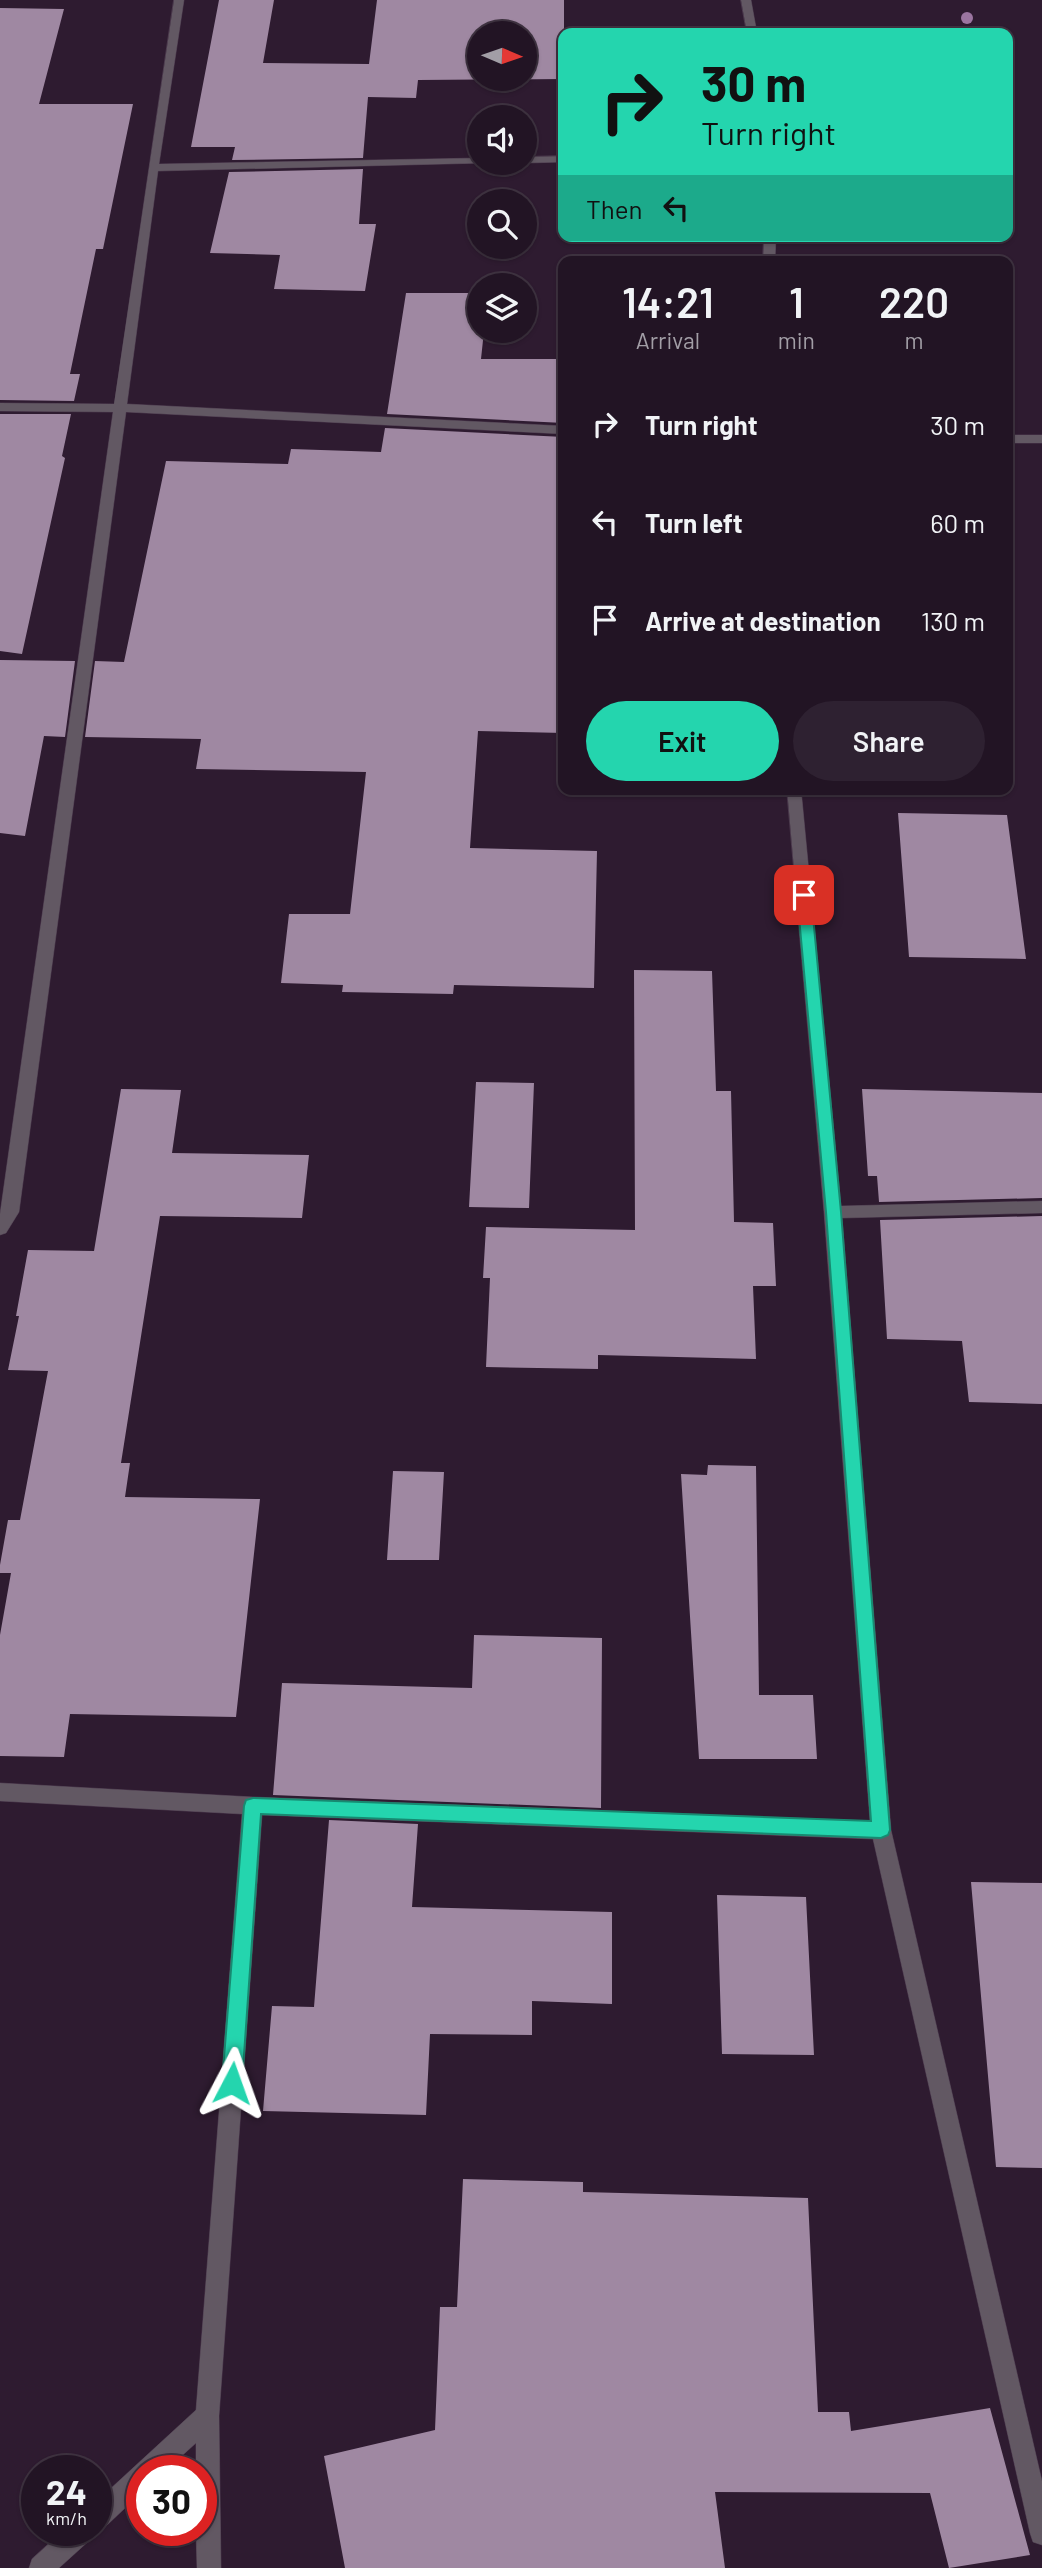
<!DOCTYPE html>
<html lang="en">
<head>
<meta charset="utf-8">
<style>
  body { margin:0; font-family:Barlow,sans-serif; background:#2e2131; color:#f1f3f6; height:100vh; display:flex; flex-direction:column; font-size:26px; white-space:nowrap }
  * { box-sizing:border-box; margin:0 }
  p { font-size:23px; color:#a29ea6 }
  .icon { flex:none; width:38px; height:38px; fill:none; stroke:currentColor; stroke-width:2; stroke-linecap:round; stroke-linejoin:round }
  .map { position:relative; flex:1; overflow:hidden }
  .side { position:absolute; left:558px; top:256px; width:455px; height:539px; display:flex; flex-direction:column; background:#221424; border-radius:14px; box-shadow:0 2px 5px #0004,0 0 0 2px #3f3341 }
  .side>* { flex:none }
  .banner { position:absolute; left:558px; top:28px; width:455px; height:214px; border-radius:14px; box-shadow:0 2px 5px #0004,0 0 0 2px #3f3341; background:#24d5ae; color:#111; overflow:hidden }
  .needle { width:46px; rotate:92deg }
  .tools { position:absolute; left:467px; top:21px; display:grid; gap:14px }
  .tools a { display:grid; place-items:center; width:70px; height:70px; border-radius:50%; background:#221424; box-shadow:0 2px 5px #0004,0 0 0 2px #3f3341; font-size:35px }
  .speed { position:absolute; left:21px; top:2455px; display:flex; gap:14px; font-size:35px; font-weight:700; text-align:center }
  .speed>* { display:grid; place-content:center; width:91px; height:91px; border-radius:50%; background:#221424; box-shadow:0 2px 5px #0004,0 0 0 2px #3f3341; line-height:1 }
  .speed small { font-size:18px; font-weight:400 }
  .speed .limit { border:10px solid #d22; background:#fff; color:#111 }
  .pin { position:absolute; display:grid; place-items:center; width:60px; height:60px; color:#fff; margin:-30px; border-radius:14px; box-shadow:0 4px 10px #0006 }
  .me { position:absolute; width:77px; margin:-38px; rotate:4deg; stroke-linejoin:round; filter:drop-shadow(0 0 5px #0008) }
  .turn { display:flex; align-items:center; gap:24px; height:147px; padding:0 28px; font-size:32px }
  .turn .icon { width:91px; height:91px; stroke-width:2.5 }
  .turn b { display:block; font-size:49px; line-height:60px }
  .then { display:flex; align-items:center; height:66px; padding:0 28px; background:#0003; gap:14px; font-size:26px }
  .eta { display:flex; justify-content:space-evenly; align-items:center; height:119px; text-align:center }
  .eta b { font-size:42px; font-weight:600; line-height:49px }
  .primary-button { display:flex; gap:14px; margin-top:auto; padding:14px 28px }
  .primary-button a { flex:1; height:80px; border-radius:42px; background:#24d5ae; color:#111; font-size:28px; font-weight:600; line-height:80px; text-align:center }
  .primary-button a+a { background:#2e2131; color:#f1f3f6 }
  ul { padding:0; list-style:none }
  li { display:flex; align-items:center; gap:21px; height:98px; padding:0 28px }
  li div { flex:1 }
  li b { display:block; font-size:26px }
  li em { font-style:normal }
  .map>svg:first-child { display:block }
  .building { fill:#9f88a2; fill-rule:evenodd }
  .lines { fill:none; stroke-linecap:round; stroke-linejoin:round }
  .minor-casing { stroke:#4b394d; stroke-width:1 }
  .minor { fill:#625863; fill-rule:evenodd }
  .tree { fill:#9b75a0 }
  .route { fill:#24d5ae; stroke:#178a71; stroke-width:2 }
</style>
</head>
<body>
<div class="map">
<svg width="1042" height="2568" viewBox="0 0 1042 2568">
  <rect width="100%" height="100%" fill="#2e1b30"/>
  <path class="building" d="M219,0H274L263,63L369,64L377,0H564V79L418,80L416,98L368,97L363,158L232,160L235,147H191ZM480,33H525V79H480Z
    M0,8L64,9L39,104H133L103,249H96L70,374H80L74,401L0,400Z
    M363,169L359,224H376L365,291L274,289L280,255L210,253L229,172Z
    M406,293H480V331H484L481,359H564V423L387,414Z
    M0,414H71L62,456L65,458L22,654L0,651Z
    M385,428L564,437V733L478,731L470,848L597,851L594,988L454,985L453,994L342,992L343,985L281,983L289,914H350L366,772L196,769L201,739L85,737L95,661L124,662L166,461L288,464L291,449L381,452Z
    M0,660L75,661L65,737L44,736L25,836L0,833Z
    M898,813L1007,815L1026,959L909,957Z
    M634,970L712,971L716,1091H731L734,1222L773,1223L776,1286H753L756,1359L598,1355V1369L486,1367L490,1278H483L486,1227L635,1230Z
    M476,1082L534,1083L529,1208L469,1207Z
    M121,1089L181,1090L172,1153L309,1155L302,1218L160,1216L121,1463H130L125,1497L260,1499L236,1717L70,1714L64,1757L0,1756V1635L11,1573H0V1565L8,1520H20L48,1371L8,1370L19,1316H16L28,1250L94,1251Z
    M862,1089L1042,1093V1198L879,1202L877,1176H868Z
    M1042,1216V1404L969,1402L962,1341L887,1339L880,1220Z
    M708,1465L756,1466L759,1695H813L817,1759H699L681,1474L707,1475Z
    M393,1471L444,1472L439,1560H387Z
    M474,1635L602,1638L601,1808L273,1795L282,1683L472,1688Z
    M329,1820L418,1824L412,1907L612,1912V2004L532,2001V2035L430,2034L426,2115L263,2111L272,2006L314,2007Z
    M971,1882L1042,1883V2168L996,2167Z
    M717,1895L806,1897L814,2055L722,2054Z
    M463,2179L583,2182V2192L808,2198L818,2412H849L851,2431L990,2408L1030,2555L949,2568L930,2493L715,2492L725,2568H345L324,2456L435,2430L440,2307H457Z"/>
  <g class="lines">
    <defs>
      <path id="minor" d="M174,0H184L159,164L480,158V163H485L158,171L127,404L564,426V434L126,412L19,1212L6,1233L0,1235V1214L113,412L0,411V403L114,404Z
        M741,0H751L757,33H747Z
        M564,156V162L525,163H522H525V157Z
        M764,236H776L775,261H763Z
        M1008,435H1042V443H1008Z
        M787,789H801L841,1206L1042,1201V1213L842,1218L891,1830L1042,2481V2545L1033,2542L1030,2533L873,1839L262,1815L219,2416L221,2568H197L196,2530H201V2471H196V2443L165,2471H142V2492L105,2527L96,2530V2502L196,2410L242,1814L0,1801V1783L253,1797L870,1821L824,1212Z
        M64,2530H94L91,2539L59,2568H29L32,2559Z"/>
    </defs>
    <use href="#minor" class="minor-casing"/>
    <use href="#minor" class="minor"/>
  </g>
  <circle class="tree" cx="967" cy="18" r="6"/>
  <path class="route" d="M804,890L811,895L841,1212L890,1830L888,1835L881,1838L261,1814L242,2083L239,2090L232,2092L225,2090L222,2083L244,1806L246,1800L253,1798L871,1821L826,1212L797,895Z"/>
</svg>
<div class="tools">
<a><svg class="needle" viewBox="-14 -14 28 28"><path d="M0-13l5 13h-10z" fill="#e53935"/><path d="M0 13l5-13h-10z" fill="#a29ea6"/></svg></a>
<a><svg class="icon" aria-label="sound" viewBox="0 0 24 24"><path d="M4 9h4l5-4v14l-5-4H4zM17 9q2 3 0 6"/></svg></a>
<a><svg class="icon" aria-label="search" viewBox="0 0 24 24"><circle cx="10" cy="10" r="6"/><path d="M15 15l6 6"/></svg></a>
<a><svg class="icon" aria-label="layers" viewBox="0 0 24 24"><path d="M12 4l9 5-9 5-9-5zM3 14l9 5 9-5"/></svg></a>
</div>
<div class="speed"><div>24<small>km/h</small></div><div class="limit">30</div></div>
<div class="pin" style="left:804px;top:895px;background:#d93025"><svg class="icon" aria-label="arrive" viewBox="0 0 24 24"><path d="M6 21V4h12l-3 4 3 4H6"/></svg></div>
<svg class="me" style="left:232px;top:2083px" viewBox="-20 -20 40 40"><path d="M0-17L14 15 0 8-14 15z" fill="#24d5ae" stroke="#fff" stroke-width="4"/></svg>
<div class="banner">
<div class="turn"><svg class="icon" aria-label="right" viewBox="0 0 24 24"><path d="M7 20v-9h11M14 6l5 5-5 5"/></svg><div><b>30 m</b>Turn right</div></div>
<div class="then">Then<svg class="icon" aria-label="left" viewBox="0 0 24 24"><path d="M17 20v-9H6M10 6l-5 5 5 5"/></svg></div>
</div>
<section class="side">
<div class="eta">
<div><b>14:21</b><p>Arrival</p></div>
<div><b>1</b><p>min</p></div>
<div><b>220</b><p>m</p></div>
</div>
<ul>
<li><svg class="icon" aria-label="right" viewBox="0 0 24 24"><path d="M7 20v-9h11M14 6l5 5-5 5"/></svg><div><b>Turn right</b></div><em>30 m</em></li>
<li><svg class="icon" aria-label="left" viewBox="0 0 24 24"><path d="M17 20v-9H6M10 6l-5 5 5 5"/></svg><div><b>Turn left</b></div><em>60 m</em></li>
<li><svg class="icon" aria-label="arrive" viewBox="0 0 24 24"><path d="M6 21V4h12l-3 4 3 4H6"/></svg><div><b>Arrive at destination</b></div><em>130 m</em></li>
</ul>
<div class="primary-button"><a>Exit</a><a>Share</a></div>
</section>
</div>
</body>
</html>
